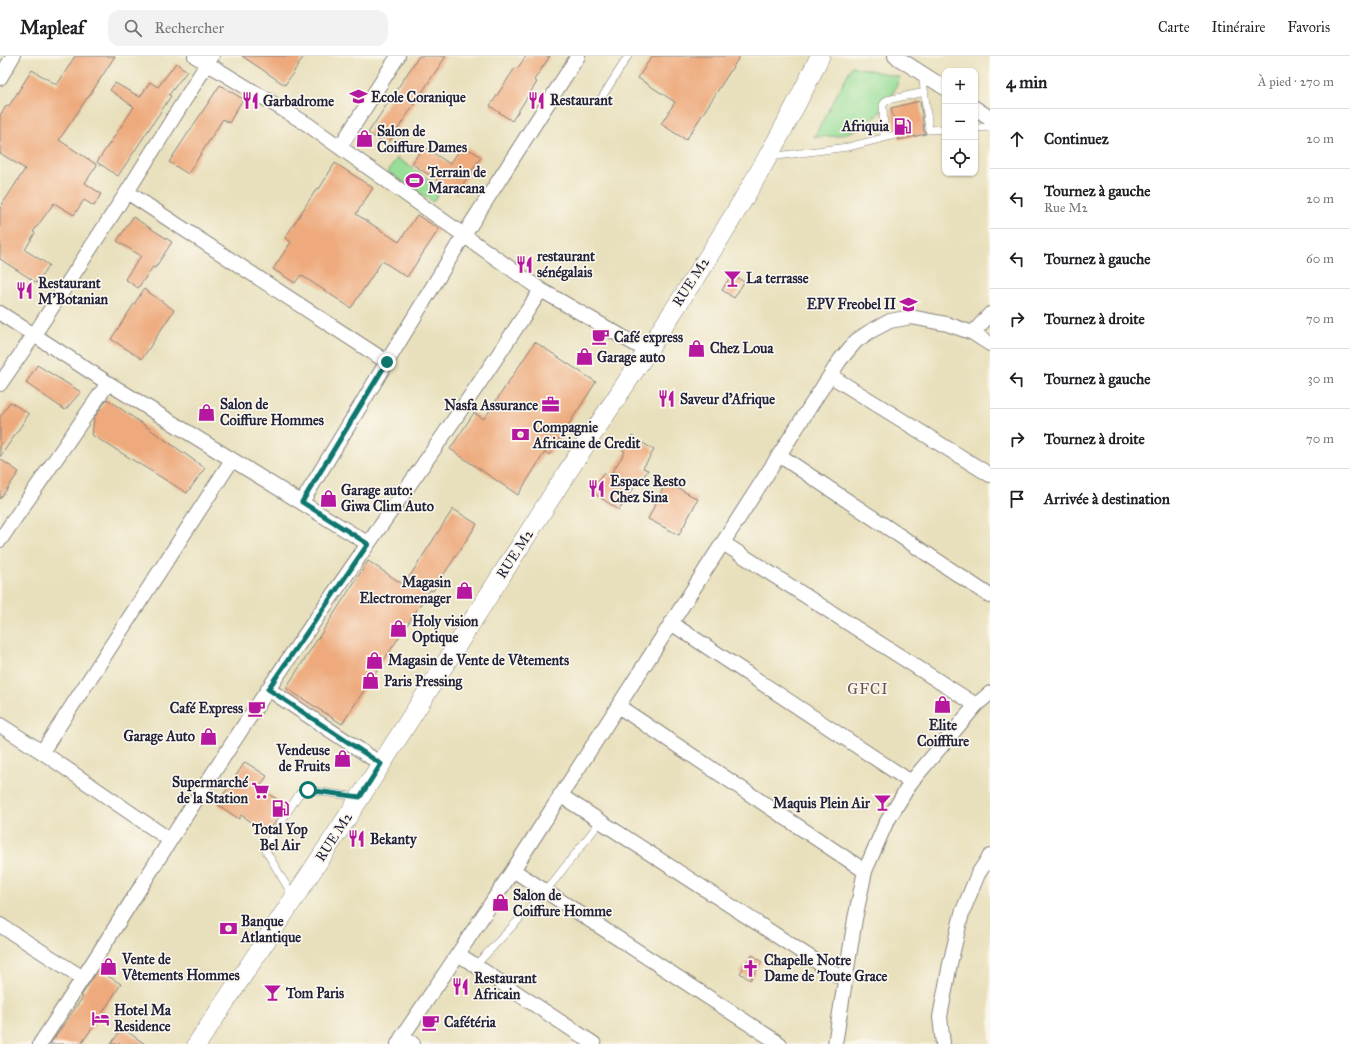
<!DOCTYPE html>
<html lang="fr">
<meta charset="utf-8">
<style>
:root{--surface:#fff;--page:#f2f2f2;--text:#202124;--muted:#757577;--line:#e0e0e0}
body{margin:0;font-family:"IM FELL Great Primer",serif;background:var(--page);color:var(--text)}
.controls{position:absolute;right:12px;top:12px;display:grid;overflow:hidden;border-radius:8px;box-shadow:0 1px 3px #0004}
.controls button{width:36px;height:36px;display:grid;place-items:center;padding:0;border:0;border-bottom:1px solid var(--line);background:var(--surface);color:var(--text);font:20px sans-serif}
.stop{position:absolute;width:12px;height:12px;margin:-9px;border:3px solid #0f766e;border-radius:50%;background:#fff}
.stop.end{background:#0f766e;border-color:#fff;box-shadow:0 1px 4px #0008}
.list{margin:0;padding:0;list-style:none}
h2{display:flex;justify-content:space-between;align-items:center;height:52px;margin:0;padding:0 16px;font-size:17px}
h2 small{font-size:13px;font-weight:400;color:var(--muted)}
.list li{display:grid;grid-template-columns:26px 1fr auto;gap:12px;align-items:center;box-sizing:border-box;height:60px;padding:0 16px;border-top:1px solid var(--line)}
.list b{display:block;font-size:15px;white-space:nowrap}
.list p{margin:0;font-size:13px;white-space:nowrap;color:var(--muted)}
.list em{font-size:13px;font-style:normal;color:var(--muted)}
.icon{flex:none;width:22px;height:22px;fill:none;stroke:currentColor;stroke-width:2;stroke-linecap:round;stroke-linejoin:round}
.map{position:relative;flex:none;width:990px;height:988px;overflow:hidden}
header{display:flex;align-items:center;gap:24px;box-sizing:border-box;height:56px;padding:0 20px;background:var(--surface);border-bottom:1px solid var(--line)}
header strong{font-size:19px}
nav{display:flex;gap:22px;margin-inline-start:auto;font-size:14px}
.search{width:280px;height:36px;background:var(--page);display:flex;align-items:center;gap:10px;box-sizing:border-box;padding:0 14px;border-radius:12px;color:var(--muted);font-size:15px}
main{display:flex}
aside{flex:1;background:var(--surface)}
.map>svg:first-child{display:block}
</style>
<header>
<strong>Mapleaf</strong>
<div class="search"><svg class="icon" aria-label="search" viewBox="0 0 24 24"><circle cx="10" cy="10" r="6"/><path d="M15 15l6 6"/></svg>Rechercher</div>
<nav><a>Carte</a><a>Itinéraire</a><a>Favoris</a></nav>
</header>
<main>
<div class="map">
<svg width="990" height="988" viewBox="0 0 990 988">
<rect width="100%" height="100%" fill="#fbf7ec"/>
<filter id="ink" filterUnits="userSpaceOnUse"><feTurbulence type="fractalNoise" baseFrequency=".025" numOctaves="2"/><feDisplacementMap in="SourceGraphic" scale="8" xChannelSelector="R" yChannelSelector="G"/><feConvolveMatrix kernelMatrix="1 2 1 2 8 2 1 2 1" color-interpolation-filters="sRGB"/></filter>
<filter id="wash" filterUnits="userSpaceOnUse"><feTurbulence type="fractalNoise" baseFrequency=".012" numOctaves="4" result="noise"/><feDisplacementMap in="SourceGraphic" scale="16" xChannelSelector="R" yChannelSelector="G"/><feGaussianBlur stdDeviation="0.9" result="paint"/><feColorMatrix in="noise" values="0 0 0 0 0 0 0 0 0 0 0 0 0 0 0 0 0 1.4 0 .05"/><feComposite in="paint" operator="in"/></filter>
<g filter="url(#wash)">
<rect width="100%" height="100%" fill="#e8e0bc"/>
<path fill="#98de98" stroke="#5d806a" d="M852,10L900,21L891,42L877,60L858,73L837,80L814,81Z
M397,102L442,132L433,146L388,116Z"/>
<g id="blocks">
<path fill="#eeaa7d" d="M75,0H115L88,42H87L59,84L97,109L85,127L101,138L94,150L84,144L74,159L54,147L33,176L35,177L25,194L49,209L37,227L0,203V152L25,113L0,97V59L7,49L9,50L32,14L57,29Z
M242,0H304L285,29Z
M419,0H446L387,89L368,77Z
M526,0H550L534,24L537,26L512,65L490,50L515,12L517,13Z
M652,0H740L686,84L661,68L675,46L638,22Z
M176,7L187,15L169,39L171,40L118,120L97,106L134,51L110,34L115,27L140,41L150,26L158,31Z
M220,29L243,43L229,67L223,63L188,118L169,106Z
M920,45L924,75L926,78L898,84L900,78L896,74L891,52Z
M463,89L481,101L457,137L412,108L423,90L450,108Z
M335,107L373,132L356,158L399,186L417,159L439,173L407,221L382,205L351,252L301,219L295,227L273,213L291,186L285,182L317,132L319,133Z
M133,161L172,186L155,212L153,211L138,232L125,223L141,200L117,185Z
M732,218L744,226L734,242L722,234Z
M144,233L174,254L142,303L111,283Z
M535,286L596,326L549,399L545,396L518,439L450,393L474,357L484,363Z
M37,309L81,336L65,354L26,327Z
M107,343L205,412L187,437L92,379L94,362Z
M10,346L29,358L0,401V361Z
M632,380L654,394L643,412L648,414L639,427L638,426L619,454L592,436L604,417L609,421L625,396L623,394Z
M0,403L19,416L0,443Z
M666,426L698,443L679,479L648,463Z
M453,453L477,468L433,535L430,534L342,668L286,632L368,505L404,529Z
M245,706L267,720L259,732L286,749L268,777L241,759L239,763L217,748Z
M752,899L762,906L750,924L740,917Z
M98,914L121,928L97,965L81,988H50L83,941L81,940Z
M122,972L145,988H111Z"/>
</g>
</g>
<g filter="url(#ink)">
<use href="#blocks" fill-opacity="0" stroke="#85817c" stroke-width="1"/>
<g fill="none" stroke-linecap="round" stroke-linejoin="round">
<defs>
<path id="service" d="M922,17L929,74L945,73
M599,46L628,0
M975,72L990,71
M884,82L883,49L887,44L925,36
M769,101L848,91L895,79
M294,842L266,795V790L299,738L308,734L358,741
M475,910L546,835L601,765"/>
<path id="minor" d="M195,0L307,68L541,234L647,295
M895,0L945,32
M0,22L13,0
M975,52L990,62
M340,91L398,0
M127,136L387,306
M0,257L108,327L367,487
M973,277L990,258
M831,320L990,419
M0,328L34,279L127,136L212,0
M779,399L990,540
M302,446L464,179L578,0
M0,484L108,327
M723,487L976,649
M671,567L911,726
M268,633L381,708
M618,650L865,815
M0,669L42,696L170,784
M42,696L232,404
M560,739L845,924
M513,814L780,988
M0,869L83,922
M458,898L594,988
M402,981L413,988
M40,988C118,870 190,749 269,632C331,539 397,448 460,355C488,315 514,275 541,234
M398,988L402,981L458,898L513,814L840,304L856,285L869,276L890,265L911,261L947,268L973,277L990,288
M835,988L855,863L865,815L885,769L911,726L976,649L990,637
M943,988L940,961L950,908L962,857L978,818L990,800"/>
<path id="secondary" d="M197,988C251,907 306,825 359,743C428,636 495,528 564,421C653,285 751,147 820,0"/>
</defs>
<use href="#service" stroke="#85817c" stroke-width="8"/>
<use href="#minor" stroke="#85817c" stroke-width="16"/>
<use href="#secondary" stroke="#85817c" stroke-width="20"/>
<use href="#service" stroke="#fff" stroke-width="7"/>
<use href="#minor" stroke="#fff" stroke-width="14"/>
<use href="#secondary" stroke="#fff" stroke-width="19"/>
</g>
</g>
<g fill="none" stroke-linecap="round" stroke-linejoin="round" filter="url(#ink)">
<path stroke="#0f766e" stroke-width="5" d="M308,734L360,741L381,708L268,633L368,488L302,446L387,306"/>
</g>
<defs>
<symbol id="school-bare" viewBox="-9 -9 18 18"><path d="M0-5L7-2L0 1L-7-2ZM-4 1L0 2.5L4 1V4Q0 6-4 4Z" fill="#b5179e" stroke="#fbf7ec" stroke-width="2.5" paint-order="stroke"/></symbol>
<symbol id="restaurant-bare" viewBox="-9 -9 18 18"><path d="M-5-6h1v4h1v-4h1v4h1v-4h1v5L-1.5 .5V6h-2V.5L-5-1ZM5-6V6H3V1.5H1.5Q1.5-4 5-6Z" fill="#b5179e" stroke="#fbf7ec" stroke-width="2.5" paint-order="stroke"/></symbol>
<symbol id="fuel-bare" viewBox="-9 -9 18 18"><path d="M-5.5-6h7V0h2V4h1.3V-2.5L3-4.5l.8-.8L6-3V5H2.5V1h-1V6h-7ZM-4.2-4.7v3.2H.2V-4.7Z" fill="#b5179e" stroke="#fbf7ec" stroke-width="2.5" paint-order="stroke"/></symbol>
<symbol id="shop-bare" viewBox="-9 -9 18 18"><path d="M-5-2.5h2.3a2.7 3.5 0 0 1 5.4 0H5L5.5 6h-11ZM-1.5-2.5h3a1.5 2.3 0 0 0-3 0Z" fill="#b5179e" stroke="#fbf7ec" stroke-width="2.5" paint-order="stroke"/></symbol>
<symbol id="stadium-bare" viewBox="-9 -9 18 18"><path d="M0-5a6.5 5 0 1 0 0 10a6.5 5 0 1 0 0-10ZM-3.5-1.8h7v3.6h-7Z" fill="#b5179e" stroke="#fbf7ec" stroke-width="2.5" paint-order="stroke"/></symbol>
<symbol id="bar-bare" viewBox="-9 -9 18 18"><path d="M-6-5H6L.8 .8V4.5H3.5V6h-7V4.5H-.8V.8Z" fill="#b5179e" stroke="#fbf7ec" stroke-width="2.5" paint-order="stroke"/></symbol>
<symbol id="cafe-bare" viewBox="-9 -9 18 18"><path d="M-5.5-4.5H6V0H3Q3 3.5 0 3.5H-2.5Q-5.5 3.5-5.5 0ZM3-3.2v2h1.7v-2ZM-6 4.5H4V6H-6Z" fill="#b5179e" stroke="#fbf7ec" stroke-width="2.5" paint-order="stroke"/></symbol>
<symbol id="office-bare" viewBox="-9 -9 18 18"><path d="M-6-3h4V-5.5h4V-3h4V5H-6ZM-1-4.5V-3h2v-1.5ZM-6 0V1H6V0Z" fill="#b5179e" stroke="#fbf7ec" stroke-width="2.5" paint-order="stroke"/></symbol>
<symbol id="bank-bare" viewBox="-9 -9 18 18"><path d="M-6-4H6V4H-6ZM0-2.3a2.3 2.3 0 1 0 0 4.6a2.3 2.3 0 1 0 0-4.6Z" fill="#b5179e" stroke="#fbf7ec" stroke-width="2.5" paint-order="stroke"/></symbol>
<symbol id="supermarket-bare" viewBox="-9 -9 18 18"><path d="M-6-5.5h2.5l.6 2H6L4.5 2H-2.5L-4.4-4H-6ZM-1.5 3.2a1.3 1.3 0 1 0 .1 0ZM3 3.2a1.3 1.3 0 1 0 .1 0Z" fill="#b5179e" stroke="#fbf7ec" stroke-width="2.5" paint-order="stroke"/></symbol>
<symbol id="church-bare" viewBox="-9 -9 18 18"><path d="M-1.2-6h2.4v3.5h3.3v2.4h-3.3V6h-2.4V-.1h-3.3v-2.4h3.3Z" fill="#b5179e" stroke="#fbf7ec" stroke-width="2.5" paint-order="stroke"/></symbol>
<symbol id="hotel-bare" viewBox="-9 -9 18 18"><path d="M-6-4.5h1.5V1H6V5H4.5V3h-9V5H-6ZM-4 0a1.8 1.8 0 1 1 3.6 0ZM.5 0V-2.5h3Q6-2.5 6 0Z" fill="#b5179e" stroke="#fbf7ec" stroke-width="2.5" paint-order="stroke"/></symbol>
</defs>
<g fill-rule="evenodd">
<use href="#school-bare" x="346" y="28" width="25" height="25"/>
<use href="#restaurant-bare" x="524" y="32" width="25" height="25"/>
<use href="#restaurant-bare" x="238" y="32" width="25" height="25"/>
<use href="#fuel-bare" x="890" y="58" width="25" height="25"/>
<use href="#shop-bare" x="352" y="70" width="25" height="25"/>
<use href="#stadium-bare" x="402" y="112" width="25" height="25"/>
<use href="#restaurant-bare" x="512" y="196" width="25" height="25"/>
<use href="#bar-bare" x="720" y="210" width="25" height="25"/>
<use href="#restaurant-bare" x="12" y="222" width="25" height="25"/>
<use href="#school-bare" x="896" y="236" width="25" height="25"/>
<use href="#cafe-bare" x="588" y="268" width="25" height="25"/>
<use href="#shop-bare" x="684" y="280" width="25" height="25"/>
<use href="#shop-bare" x="572" y="288" width="25" height="25"/>
<use href="#restaurant-bare" x="654" y="330" width="25" height="25"/>
<use href="#office-bare" x="538" y="336" width="25" height="25"/>
<use href="#shop-bare" x="194" y="344" width="25" height="25"/>
<use href="#bank-bare" x="508" y="366" width="25" height="25"/>
<use href="#restaurant-bare" x="584" y="420" width="25" height="25"/>
<use href="#shop-bare" x="316" y="430" width="25" height="25"/>
<use href="#shop-bare" x="452" y="522" width="25" height="25"/>
<use href="#shop-bare" x="386" y="560" width="25" height="25"/>
<use href="#shop-bare" x="362" y="592" width="25" height="25"/>
<use href="#shop-bare" x="358" y="612" width="25" height="25"/>
<use href="#shop-bare" x="930" y="636" width="25" height="25"/>
<use href="#cafe-bare" x="244" y="640" width="25" height="25"/>
<use href="#shop-bare" x="196" y="668" width="25" height="25"/>
<use href="#shop-bare" x="330" y="690" width="25" height="25"/>
<use href="#supermarket-bare" x="248" y="722" width="25" height="25"/>
<use href="#bar-bare" x="870" y="734" width="25" height="25"/>
<use href="#fuel-bare" x="268" y="740" width="25" height="25"/>
<use href="#restaurant-bare" x="344" y="770" width="25" height="25"/>
<use href="#shop-bare" x="488" y="834" width="25" height="25"/>
<use href="#bank-bare" x="216" y="860" width="25" height="25"/>
<use href="#shop-bare" x="96" y="898" width="25" height="25"/>
<use href="#church-bare" x="738" y="900" width="25" height="25"/>
<use href="#restaurant-bare" x="448" y="918" width="25" height="25"/>
<use href="#bar-bare" x="260" y="924" width="25" height="25"/>
<use href="#hotel-bare" x="88" y="950" width="25" height="25"/>
<use href="#cafe-bare" x="418" y="954" width="25" height="25"/>
</g>
<g text-anchor="middle" dominant-baseline="central" stroke-width="3.5" stroke-linejoin="round" paint-order="stroke">
<g font-size="14" font-weight="bold" fill="#22223b" stroke="#fbf7ec" text-anchor="start">
<text x="371" y="41">Ecole Coranique</text>
<text x="550" y="44">Restaurant</text>
<text x="263" y="45">Garbadrome</text>
<text x="889" y="70" text-anchor="end">Afriquia</text>
<text x="377" y="75">Salon de<tspan x="377" dy="16">Coiffure Dames</tspan></text>
<text x="428" y="116">Terrain de<tspan x="428" dy="16">Maracana</tspan></text>
<text x="537" y="200">restaurant<tspan x="537" dy="16">sénégalais</tspan></text>
<text x="746" y="222">La terrasse</text>
<text x="38" y="227">Restaurant<tspan x="38" dy="16">M'Botanian</tspan></text>
<text x="896" y="248" text-anchor="end">EPV Freobel II</text>
<text x="614" y="281">Café express</text>
<text x="710" y="292">Chez Loua</text>
<text x="597" y="301">Garage auto</text>
<text x="680" y="343">Saveur d'Afrique</text>
<text x="220" y="348">Salon de<tspan x="220" dy="16">Coiffure Hommes</tspan></text>
<text x="538" y="349" text-anchor="end">Nasfa Assurance</text>
<text x="533" y="371">Compagnie<tspan x="533" dy="16">Africaine de Credit</tspan></text>
<text x="610" y="425">Espace Resto<tspan x="610" dy="16">Chez Sina</tspan></text>
<text x="341" y="434">Garage auto:<tspan x="341" dy="16">Giwa Clim Auto</tspan></text>
<text x="451" y="526" text-anchor="end">Magasin<tspan x="451" dy="16">Electromenager</tspan></text>
<text x="412" y="565">Holy vision<tspan x="412" dy="16">Optique</tspan></text>
<text x="388" y="604">Magasin de Vente de Vêtements</text>
<text x="384" y="625">Paris Pressing</text>
<text x="243" y="652" text-anchor="end">Café Express</text>
<text x="943" y="669" text-anchor="middle">Elite<tspan x="943" dy="16">Coifffure</tspan></text>
<text x="195" y="680" text-anchor="end">Garage Auto</text>
<text x="330" y="694" text-anchor="end">Vendeuse<tspan x="330" dy="16">de Fruits</tspan></text>
<text x="248" y="726" text-anchor="end">Supermarché<tspan x="248" dy="16">de la Station</tspan></text>
<text x="870" y="747" text-anchor="end">Maquis Plein Air</text>
<text x="280" y="773" text-anchor="middle">Total Yop<tspan x="280" dy="16">Bel Air</tspan></text>
<text x="370" y="783">Bekanty</text>
<text x="513" y="839">Salon de<tspan x="513" dy="16">Coiffure Homme</tspan></text>
<text x="241" y="865">Banque<tspan x="241" dy="16">Atlantique</tspan></text>
<text x="122" y="903">Vente de<tspan x="122" dy="16">Vêtements Hommes</tspan></text>
<text x="764" y="904">Chapelle Notre<tspan x="764" dy="16">Dame de Toute Grace</tspan></text>
<text x="474" y="922">Restaurant<tspan x="474" dy="16">Africain</tspan></text>
<text x="286" y="937">Tom Paris</text>
<text x="114" y="954">Hotel Ma<tspan x="114" dy="16">Residence</tspan></text>
<text x="444" y="966">Cafétéria</text>
</g>
<g font-size="14" fill="#22223b" stroke="#fbf7ec">
<text transform="translate(691 226) rotate(-57)">RUE M2</text>
<text transform="translate(515 498) rotate(-57)">RUE M2</text>
<text transform="translate(334 781) rotate(-57)">RUE M2</text>
</g>
<g font-size="15" letter-spacing="1" fill="#695252" stroke="#fbf7ec">
<text x="868" y="633">GFCI</text>
</g>
</g>
</svg>
<div class="controls">
<button>+</button>
<button>−</button>
<button><svg class="icon" aria-label="locate" viewBox="0 0 24 24"><circle cx="12" cy="12" r="6"/><path d="M12 2v4M12 18v4M2 12h4M18 12h4"/></svg></button>
</div>
<div class="stop" style="left:308px;top:734px"></div>
<div class="stop end" style="left:387px;top:306px"></div>
</div>
<aside>
<h2>4 min<small>À pied · 270 m</small></h2>
<ul class="list">
<li><svg class="icon" aria-label="ahead" viewBox="0 0 24 24"><path d="M12 20V5M6 11l6-6 6 6"/></svg><div><b>Continuez</b></div><em>20 m</em></li>
<li><svg class="icon" aria-label="left" viewBox="0 0 24 24"><path d="M17 20v-9H6M10 6l-5 5 5 5"/></svg><div><b>Tournez à gauche</b><p>Rue M2</p></div><em>20 m</em></li>
<li><svg class="icon" aria-label="left" viewBox="0 0 24 24"><path d="M17 20v-9H6M10 6l-5 5 5 5"/></svg><div><b>Tournez à gauche</b></div><em>60 m</em></li>
<li><svg class="icon" aria-label="right" viewBox="0 0 24 24"><path d="M7 20v-9h11M14 6l5 5-5 5"/></svg><div><b>Tournez à droite</b></div><em>70 m</em></li>
<li><svg class="icon" aria-label="left" viewBox="0 0 24 24"><path d="M17 20v-9H6M10 6l-5 5 5 5"/></svg><div><b>Tournez à gauche</b></div><em>30 m</em></li>
<li><svg class="icon" aria-label="right" viewBox="0 0 24 24"><path d="M7 20v-9h11M14 6l5 5-5 5"/></svg><div><b>Tournez à droite</b></div><em>70 m</em></li>
<li><svg class="icon" aria-label="arrive" viewBox="0 0 24 24"><path d="M6 21V4h12l-3 4 3 4H6"/></svg><div><b>Arrivée à destination</b></div></li>
</ul>
</aside>
</main>
